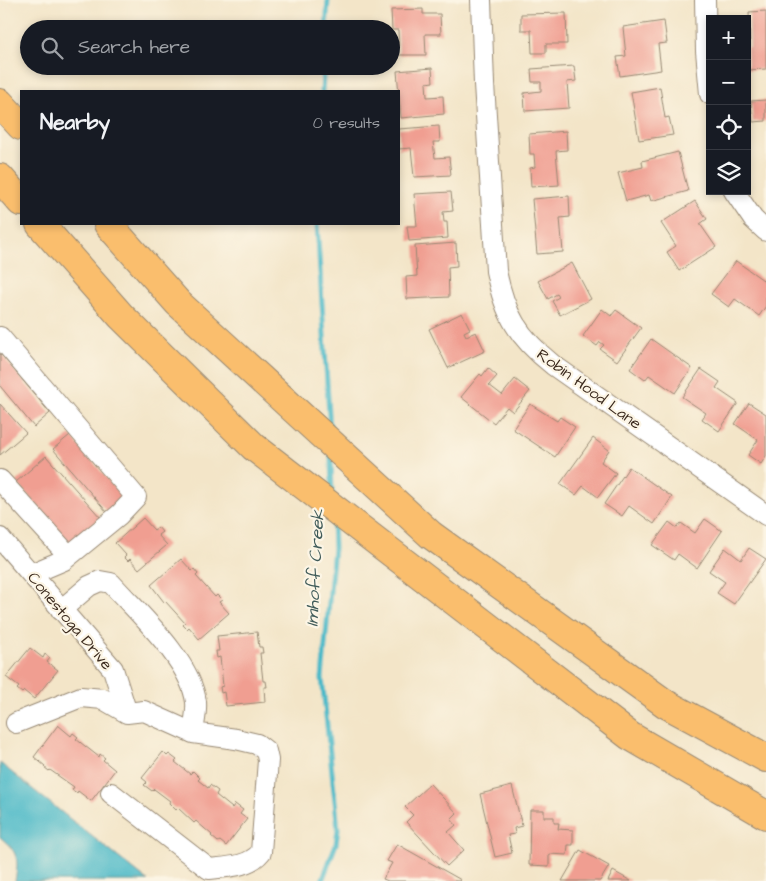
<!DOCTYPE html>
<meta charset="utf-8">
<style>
:root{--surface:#171b24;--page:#20242c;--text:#f1f3f6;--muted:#9ea1a6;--line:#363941}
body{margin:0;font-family:"Architects Daughter",sans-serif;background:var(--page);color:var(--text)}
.controls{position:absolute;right:15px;top:15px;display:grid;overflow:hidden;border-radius:0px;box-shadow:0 2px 8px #0003}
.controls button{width:45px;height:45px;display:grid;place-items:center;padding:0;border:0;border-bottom:1px solid var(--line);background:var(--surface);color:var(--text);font:25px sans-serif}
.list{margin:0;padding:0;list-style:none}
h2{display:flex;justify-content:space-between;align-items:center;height:65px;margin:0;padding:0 20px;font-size:21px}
h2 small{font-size:16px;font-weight:400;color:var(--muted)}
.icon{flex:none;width:28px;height:28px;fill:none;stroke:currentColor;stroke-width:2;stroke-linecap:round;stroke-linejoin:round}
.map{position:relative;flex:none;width:766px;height:881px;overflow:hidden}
.search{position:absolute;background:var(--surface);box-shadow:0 2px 8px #0003;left:20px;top:20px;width:380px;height:55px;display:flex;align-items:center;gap:12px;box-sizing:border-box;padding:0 18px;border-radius:28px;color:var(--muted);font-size:19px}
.panel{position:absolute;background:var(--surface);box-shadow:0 2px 8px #0003;left:20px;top:90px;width:380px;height:135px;border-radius:0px}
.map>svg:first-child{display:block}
</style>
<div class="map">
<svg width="766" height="881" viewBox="0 0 766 881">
<rect width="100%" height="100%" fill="#fcf5e5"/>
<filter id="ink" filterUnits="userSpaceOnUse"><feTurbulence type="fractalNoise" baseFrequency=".02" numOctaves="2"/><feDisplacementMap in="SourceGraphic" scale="10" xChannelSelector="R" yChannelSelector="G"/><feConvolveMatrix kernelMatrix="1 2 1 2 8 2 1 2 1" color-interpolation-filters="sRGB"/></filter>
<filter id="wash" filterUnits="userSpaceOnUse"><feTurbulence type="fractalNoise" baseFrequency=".0096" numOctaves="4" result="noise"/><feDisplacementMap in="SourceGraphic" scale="20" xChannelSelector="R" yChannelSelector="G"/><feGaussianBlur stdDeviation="1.12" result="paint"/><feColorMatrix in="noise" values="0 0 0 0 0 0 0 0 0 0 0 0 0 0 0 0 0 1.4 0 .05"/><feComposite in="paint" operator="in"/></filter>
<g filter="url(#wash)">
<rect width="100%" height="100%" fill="#f3e5c8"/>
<path fill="#4cb9c8" stroke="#447273" d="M0,763L148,881H15C19,859 18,852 0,837Z"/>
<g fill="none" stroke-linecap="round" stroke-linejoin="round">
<path stroke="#4cb9c8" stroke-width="5" d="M326,29L328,0
M322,91L324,66
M317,224L330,430
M331,456L332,495
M322,881L336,844L338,829L322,678L334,548L333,519"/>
</g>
<g id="blocks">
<path fill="#f09e91" d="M423,9V14H440L441,34H425L426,55H399L398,30H392L391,10Z
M766,11V69L748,70L747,47H750L749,12Z
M566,13L567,44H546V53H532L531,30H521V14Z
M664,21L667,43L658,44L661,70L620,76L617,57L626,56L623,27Z
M574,66L576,81L567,82L569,108L525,111L524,93L541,91V82H532L531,69Z
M432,68L433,82L426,83L427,97L443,96L444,114L401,118L397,71Z
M660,87L665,118L669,117L673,135L639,140L631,92Z
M766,100V121L753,122L751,101Z
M439,126L440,142H433L435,158L449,157L451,175L414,177L411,148L399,149V129Z
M566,131L567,150L556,151L559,185L531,187L530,168L535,167L534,154H530L529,134Z
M678,152L688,191L651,201L649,195L626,201L618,173L643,167L642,161Z
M451,192L453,211L443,212L444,222H447L448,238L409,241L407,226H417L414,194Z
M569,196L570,217L560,218L563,252L537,254L532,199Z
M695,201L707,219L700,224L716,247L679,271L667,252L676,246L661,223Z
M456,243L457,266L448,267L449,297L407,299L406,277L417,276L415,246Z
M736,261L766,282V306L759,316L735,299L729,307L711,294Z
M572,263L591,299L560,315L552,301L559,297L557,294L548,299L538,281Z
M602,309L611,316L616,310L641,328L617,361L600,349L604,345L600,342L597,346L583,336Z
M462,313L470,329L464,332L466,336L476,332L485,351L448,368L429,329Z
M651,339L692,368L675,393L649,375L645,380L630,369Z
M0,353L50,413L34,427L0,386Z
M488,368L497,376L489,385L502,395L515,379L530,391L513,412L507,407L494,423L461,397L480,374L482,376Z
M701,369L720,382L716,388L738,403L719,431L702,419L706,413L682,397Z
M749,403L766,414V456L761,464L748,455L758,440L735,424Z
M0,404L26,433L0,455Z
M530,404L557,421L560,417L575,427L555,457L513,429Z
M70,435L124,498L107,512L53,449Z
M593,438L609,450L601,462L616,473L598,497L583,486L576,495L560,484Z
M46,456L101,518L71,545L16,482Z
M629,467L672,497L654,524L629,506L622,516L604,504Z
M143,518L154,530L158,527L162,532L158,535L167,545L139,569L130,559L128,561L124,557L126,555L115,543Z
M705,519L722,531L697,568L678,554L674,560L652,545L669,522L677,528L681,523L695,533Z
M725,548L741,560L749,548L766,559L734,604L717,593L725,582L709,571Z
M181,559L192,571L194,569L198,574L196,576L215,597L217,595L222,600L219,602L229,613L199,639L189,627L187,629L183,625L185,623L165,601L164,602L151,585Z
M257,632L259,647H262L263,653H260L263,681H266L267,687H264L265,702L226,706L224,692L221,693L220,687L223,686L220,657L217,658L216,651H219L217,636Z
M30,648L43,658L45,654L50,658L47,662L58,670L34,699L24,691L22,693L17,689L19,687L6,677Z
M58,725L71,736L73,733L78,737L76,739L99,757L100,754L105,758L103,760L115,770L91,801L78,791L77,793L72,790L74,787L50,770L49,771L44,767L45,766L34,757Z
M163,752L167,756L169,754L177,760L175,762L190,774L193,771L200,778L198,780L208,788L210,785L218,791L216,795L232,808L235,804L243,810L240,814L247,819L226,846L220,841L218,842L211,836L212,835L196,821L194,823L178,808L176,810L169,803L170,801L154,789L152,791L144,785L147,782L142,778Z
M430,784L457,813L451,819L456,825L448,832L464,850L447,866L406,822L413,815L405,807Z
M512,786L522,826L514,828L515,834L508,835L512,853L495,857L480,794Z
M530,810H544V817H554V823H559L558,829L573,830V845H568L567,855L549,854V866L529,865Z
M397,844L461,880L460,881H388L383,879L392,863L387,861Z
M580,850L609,866L600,881H562Z
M613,871L631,881H608Z"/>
</g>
</g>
<g filter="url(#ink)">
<use href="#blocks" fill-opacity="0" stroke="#978873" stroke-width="1"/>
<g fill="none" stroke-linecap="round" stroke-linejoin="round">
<defs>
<path id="minor" d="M481,0L484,84L496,271C505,315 518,337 553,365L766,515
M705,0L706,51L710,94
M734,191L753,219L766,231
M0,337L136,497L119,515L64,560L31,574
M0,480L69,556
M0,538L113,669L127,713
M61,610L89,586L100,581L111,583C138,613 191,661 196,702C197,712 194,723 193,733
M16,723L81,697L103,699L127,713L144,711L193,733L236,739L257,744L266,751L268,760L261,852C249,867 227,867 209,869L111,793"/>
<path id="highway" d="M0,103L21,126
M0,178L21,202
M40,224L121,316L254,447L630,736L766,815
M108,224L178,303L431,535L666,704L766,758"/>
</defs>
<use href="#minor" stroke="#978873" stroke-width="22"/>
<use href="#highway" stroke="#978873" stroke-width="30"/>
<use href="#minor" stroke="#fff" stroke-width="20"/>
<use href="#highway" stroke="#fabe6d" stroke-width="28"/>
</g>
</g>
<g text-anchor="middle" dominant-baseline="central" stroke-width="4.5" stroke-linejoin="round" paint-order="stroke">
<g font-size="16" fill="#3b2a1e" stroke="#fcf5e5">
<text transform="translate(589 389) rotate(36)">Robin Hood Lane</text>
<text transform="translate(70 621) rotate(50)">Conestoga Drive</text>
</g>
<g font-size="18" font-style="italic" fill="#415c5a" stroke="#fcf5e5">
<text transform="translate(315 568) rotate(-87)">Imhoff Creek</text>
</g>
</g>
</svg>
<div class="controls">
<button>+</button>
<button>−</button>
<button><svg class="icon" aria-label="locate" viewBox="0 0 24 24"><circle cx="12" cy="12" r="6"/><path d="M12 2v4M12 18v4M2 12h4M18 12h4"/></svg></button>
<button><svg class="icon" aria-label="layers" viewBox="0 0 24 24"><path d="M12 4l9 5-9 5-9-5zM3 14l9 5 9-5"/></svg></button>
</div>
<div class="search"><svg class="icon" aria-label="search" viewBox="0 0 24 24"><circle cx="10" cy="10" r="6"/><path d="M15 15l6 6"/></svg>Search here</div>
<section class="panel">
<h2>Nearby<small>0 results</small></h2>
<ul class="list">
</ul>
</section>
</div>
